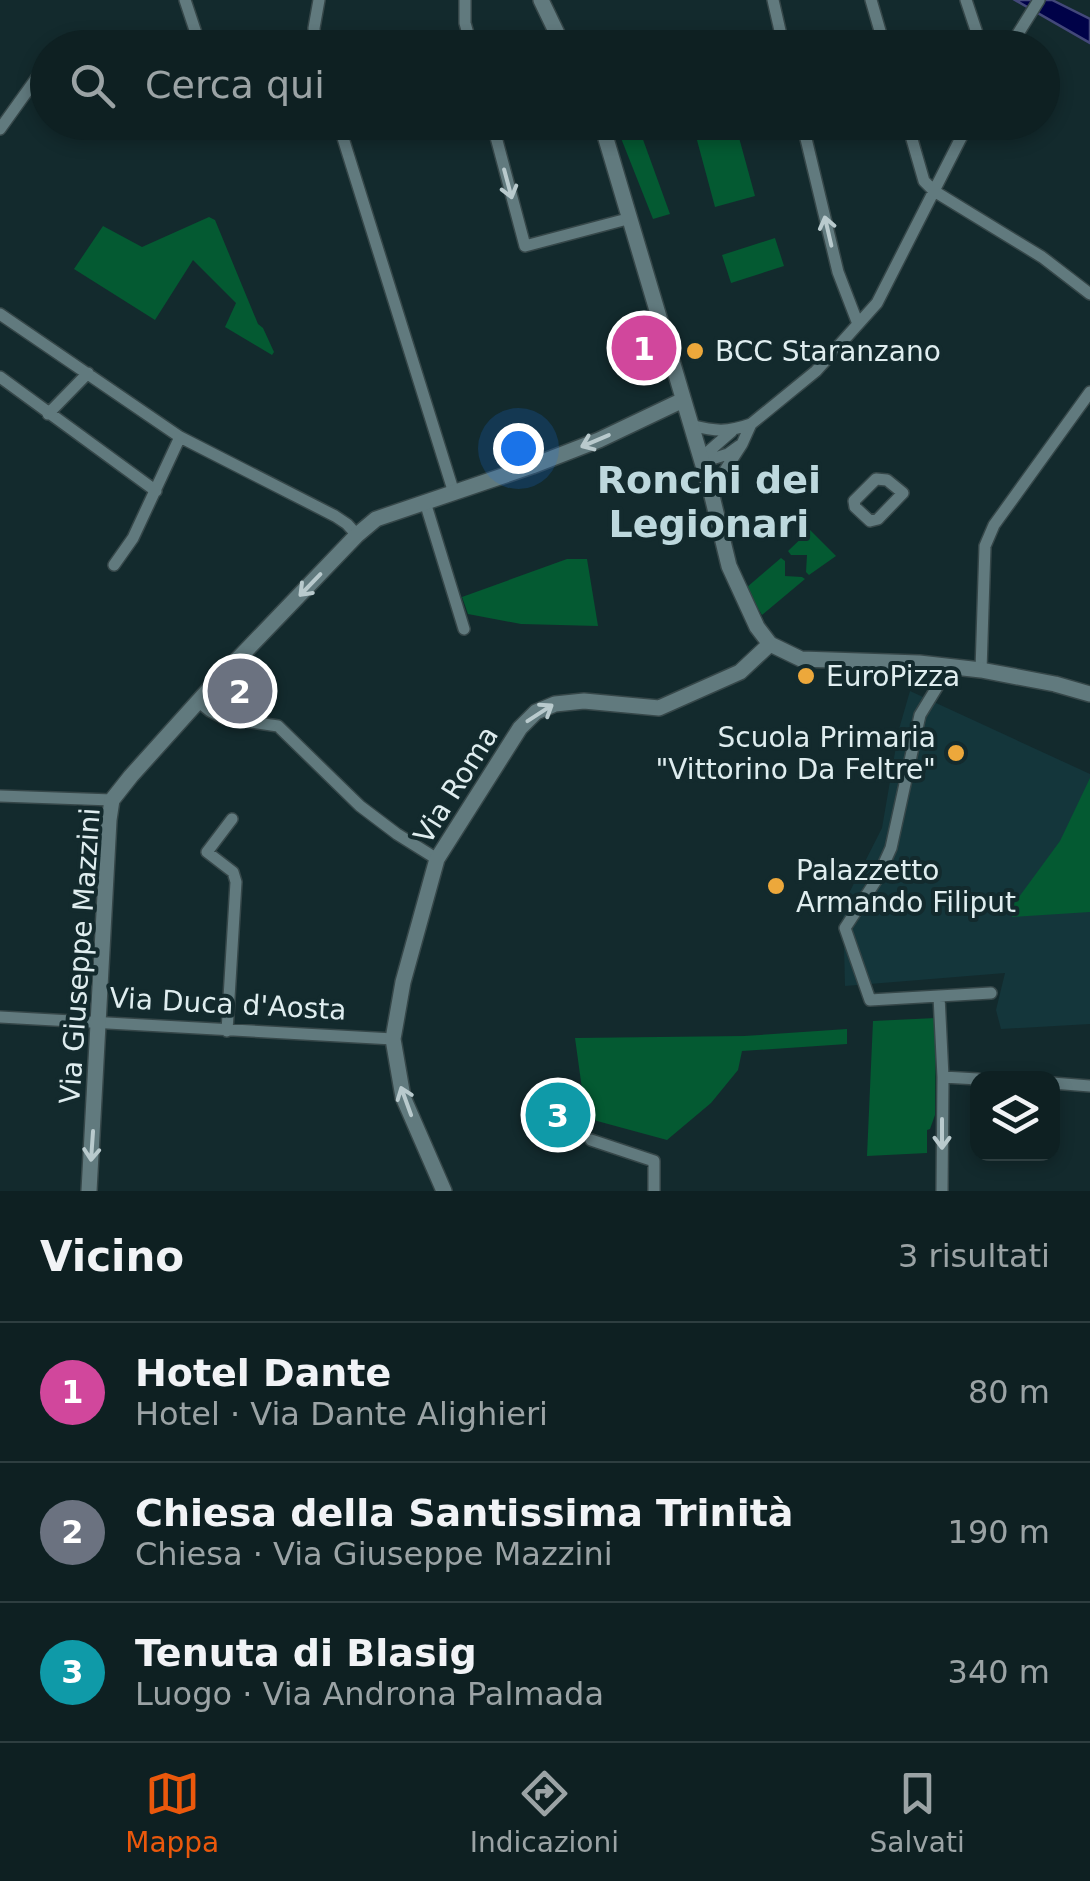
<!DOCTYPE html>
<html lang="it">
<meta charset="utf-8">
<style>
:root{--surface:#0e2022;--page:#17282a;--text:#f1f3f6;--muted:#9ba3a5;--line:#2e3e40;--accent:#ea580c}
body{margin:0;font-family:"DejaVu Sans",sans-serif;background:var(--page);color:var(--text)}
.controls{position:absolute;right:30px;bottom:30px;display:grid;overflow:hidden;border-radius:20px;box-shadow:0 5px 15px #0003}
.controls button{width:90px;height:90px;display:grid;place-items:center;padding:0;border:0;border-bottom:2px solid var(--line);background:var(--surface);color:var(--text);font:50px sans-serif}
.you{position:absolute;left:518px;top:448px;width:35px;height:35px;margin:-25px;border:8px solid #fff;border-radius:50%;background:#1a73e8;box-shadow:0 0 0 15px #1a73e833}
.badge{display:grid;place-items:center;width:65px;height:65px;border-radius:50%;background:var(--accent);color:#fff;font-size:32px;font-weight:700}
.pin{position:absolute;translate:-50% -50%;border:5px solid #fff;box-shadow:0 2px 10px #0006}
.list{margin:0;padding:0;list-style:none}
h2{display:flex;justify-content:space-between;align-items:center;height:130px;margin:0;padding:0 40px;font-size:42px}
h2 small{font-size:32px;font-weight:400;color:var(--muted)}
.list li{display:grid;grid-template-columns:65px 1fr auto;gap:30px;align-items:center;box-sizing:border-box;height:140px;padding:0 40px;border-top:2px solid var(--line)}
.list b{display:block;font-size:38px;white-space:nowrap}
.list p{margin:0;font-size:32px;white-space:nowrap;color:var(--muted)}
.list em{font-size:32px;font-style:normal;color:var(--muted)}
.icon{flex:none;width:55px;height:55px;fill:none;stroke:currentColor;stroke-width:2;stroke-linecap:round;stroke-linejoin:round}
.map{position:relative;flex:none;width:1090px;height:1191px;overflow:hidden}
.search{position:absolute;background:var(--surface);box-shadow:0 5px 15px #0003;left:30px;right:30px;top:30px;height:110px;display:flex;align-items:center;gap:25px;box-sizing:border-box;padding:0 35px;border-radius:55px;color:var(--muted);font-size:38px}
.sheet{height:550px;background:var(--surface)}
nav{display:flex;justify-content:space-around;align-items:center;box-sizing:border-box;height:140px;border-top:2px solid var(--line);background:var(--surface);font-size:28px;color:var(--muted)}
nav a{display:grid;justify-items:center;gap:5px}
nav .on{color:var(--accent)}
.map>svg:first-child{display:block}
</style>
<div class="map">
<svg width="1090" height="1191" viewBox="0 0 1090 1191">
<rect width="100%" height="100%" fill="#132a2d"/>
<path fill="#14363b" d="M910,691L1090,774V1024L1001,1029L996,1010L1005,973L845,986L843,905L882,828L899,729Z"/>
<path fill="#045a32" d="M615,123H637L670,214L653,219Z
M718,123H735L755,196L715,207L694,129Z
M209,217L215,220L258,324L263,328L274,352L272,355L225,327L236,303L193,260L155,320L74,269L103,226L142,247Z
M775,238L784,266L731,283L722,255Z
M810,530L836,556L809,575L806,572L807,555H791L788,551Z
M781,558L785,561V576L802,577L805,579L762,615L746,588Z
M567,559H587L598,626L521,624L468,614L462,597Z
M1090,778V912L1012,917L1013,905L1060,841Z
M936,1018L935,1115L930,1129L927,1130V1153L867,1156L873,1021Z
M847,1029V1044L742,1051L738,1070L711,1103L667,1140L586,1118L575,1038L744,1036Z"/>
<path fill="#000248" stroke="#43487a" stroke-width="2.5" d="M1015,0H1052L1090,19V43Z"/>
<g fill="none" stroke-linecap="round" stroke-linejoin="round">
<defs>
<path id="street" d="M185,0L201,48
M465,0V23L472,48
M773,0L784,48
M871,0L885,48
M966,0L982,48
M315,48L314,28L319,0
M1009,48L1039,0
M338,122L454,493
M492,122L525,246L631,218
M802,122L838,272L858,324
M907,122L924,181L934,191L1042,257L1090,294
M0,129L48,62
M0,314L180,437L335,516L347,524L357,535
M0,377L156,491
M48,414L88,373
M690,425C715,431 726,433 751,424
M702,462L728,454L739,446
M702,462L708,452L732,431
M876,479L887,480L903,493L878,519L870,521L855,507L854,501Z
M711,492L742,444L751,424L816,371L877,303L969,122
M425,502L464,629
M114,565L133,538L180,437
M981,670L985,546L994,525L1090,392
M942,679L920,715L891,848L877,879L845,928L870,1000L939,996L943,1077L978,1079
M199,702L210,711L224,718L278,726L360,806L397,834L437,859
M0,796L112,800
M939,996L991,993
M0,1017L393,1039
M227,1031L236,882L233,872L207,852L232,819
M1052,1083L1090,1086
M591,1140L654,1161V1191
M942,1191L943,1077"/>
<path id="secondary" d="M541,0L564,48
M601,122L711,492L729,566L757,627L770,644L801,659L919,663L981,670L1055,684L1090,694
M89,1191L109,820L112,800L131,776L212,686L357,535L376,519L532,466L599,440L683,400
M444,1191L403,1097L393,1039L403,982L437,859L520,728L536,712L555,704L584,701L659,708L740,672L770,644"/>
</defs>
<use href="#street" stroke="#364749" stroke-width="14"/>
<use href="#secondary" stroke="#364749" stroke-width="18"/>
<use href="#street" stroke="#617a7e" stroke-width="11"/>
<use href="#secondary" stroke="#617a7e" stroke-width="15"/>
</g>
<defs><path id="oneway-shaft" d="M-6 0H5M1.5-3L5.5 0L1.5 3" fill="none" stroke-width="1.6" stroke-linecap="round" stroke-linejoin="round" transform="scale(2.5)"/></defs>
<g stroke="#b9cacd">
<use href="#oneway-shaft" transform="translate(508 184) rotate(75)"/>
<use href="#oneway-shaft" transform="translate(828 231) rotate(-103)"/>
<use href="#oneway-shaft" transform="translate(595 441) rotate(157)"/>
<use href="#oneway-shaft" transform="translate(310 585) rotate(134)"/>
<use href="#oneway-shaft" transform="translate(540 713) rotate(-33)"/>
<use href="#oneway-shaft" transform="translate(406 1101) rotate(-110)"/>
<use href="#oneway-shaft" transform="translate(942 1134) rotate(90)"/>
<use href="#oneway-shaft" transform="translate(92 1146) rotate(94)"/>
</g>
<g fill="#eda83b" stroke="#132a2d" stroke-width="4">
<circle cx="695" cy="351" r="10"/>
<circle cx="806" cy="676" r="10"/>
<circle cx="956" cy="753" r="10"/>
<circle cx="776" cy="886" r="10"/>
</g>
<g text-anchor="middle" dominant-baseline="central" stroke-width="8" stroke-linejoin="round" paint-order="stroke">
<g font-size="28" fill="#dfedef" stroke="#132a2d" text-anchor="start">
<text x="715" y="351">BCC Staranzano</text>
<text x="826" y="676">EuroPizza</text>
<text x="936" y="737" text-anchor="end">Scuola Primaria<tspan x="936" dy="32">"Vittorino Da Feltre"</tspan></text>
<text x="796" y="870">Palazzetto<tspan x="796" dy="32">Armando Filiput</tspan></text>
</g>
<g font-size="28" fill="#dfedef" stroke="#132a2d">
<text transform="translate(456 785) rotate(-58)">Via Roma</text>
<text transform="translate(80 956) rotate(-86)">Via Giuseppe Mazzini</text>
<text transform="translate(228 1004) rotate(3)">Via Duca d'Aosta</text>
</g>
<g font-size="38" font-weight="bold" fill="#bdd8dd" stroke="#132a2d">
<text x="709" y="480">Ronchi dei<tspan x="709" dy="44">Legionari</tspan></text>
</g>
</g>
</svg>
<div class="controls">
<button><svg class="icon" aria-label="layers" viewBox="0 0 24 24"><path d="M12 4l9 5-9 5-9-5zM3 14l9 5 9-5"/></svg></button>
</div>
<div class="you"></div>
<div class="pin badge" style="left:644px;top:348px;background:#d1479c">1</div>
<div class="pin badge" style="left:240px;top:691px;background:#6b7280">2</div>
<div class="pin badge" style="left:558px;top:1115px;background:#0f9aa8">3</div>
<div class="search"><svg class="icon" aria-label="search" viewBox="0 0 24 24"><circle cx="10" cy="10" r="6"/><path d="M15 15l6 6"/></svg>Cerca qui</div>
</div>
<section class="sheet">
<h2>Vicino<small>3 risultati</small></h2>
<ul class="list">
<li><span class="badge" style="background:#d1479c">1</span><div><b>Hotel Dante</b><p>Hotel · Via Dante Alighieri</p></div><em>80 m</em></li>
<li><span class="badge" style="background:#6b7280">2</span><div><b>Chiesa della Santissima Trinità</b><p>Chiesa · Via Giuseppe Mazzini</p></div><em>190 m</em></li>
<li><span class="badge" style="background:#0f9aa8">3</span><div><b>Tenuta di Blasig</b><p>Luogo · Via Androna Palmada</p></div><em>340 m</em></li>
</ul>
</section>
<nav>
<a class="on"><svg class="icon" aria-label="map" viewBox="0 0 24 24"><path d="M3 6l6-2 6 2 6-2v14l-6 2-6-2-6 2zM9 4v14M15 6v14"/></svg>Mappa</a>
<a><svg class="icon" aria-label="directions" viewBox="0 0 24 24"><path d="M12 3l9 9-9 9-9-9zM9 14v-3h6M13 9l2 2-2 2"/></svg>Indicazioni</a>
<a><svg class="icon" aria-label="saved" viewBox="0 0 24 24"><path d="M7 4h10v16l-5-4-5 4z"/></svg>Salvati</a>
</nav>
